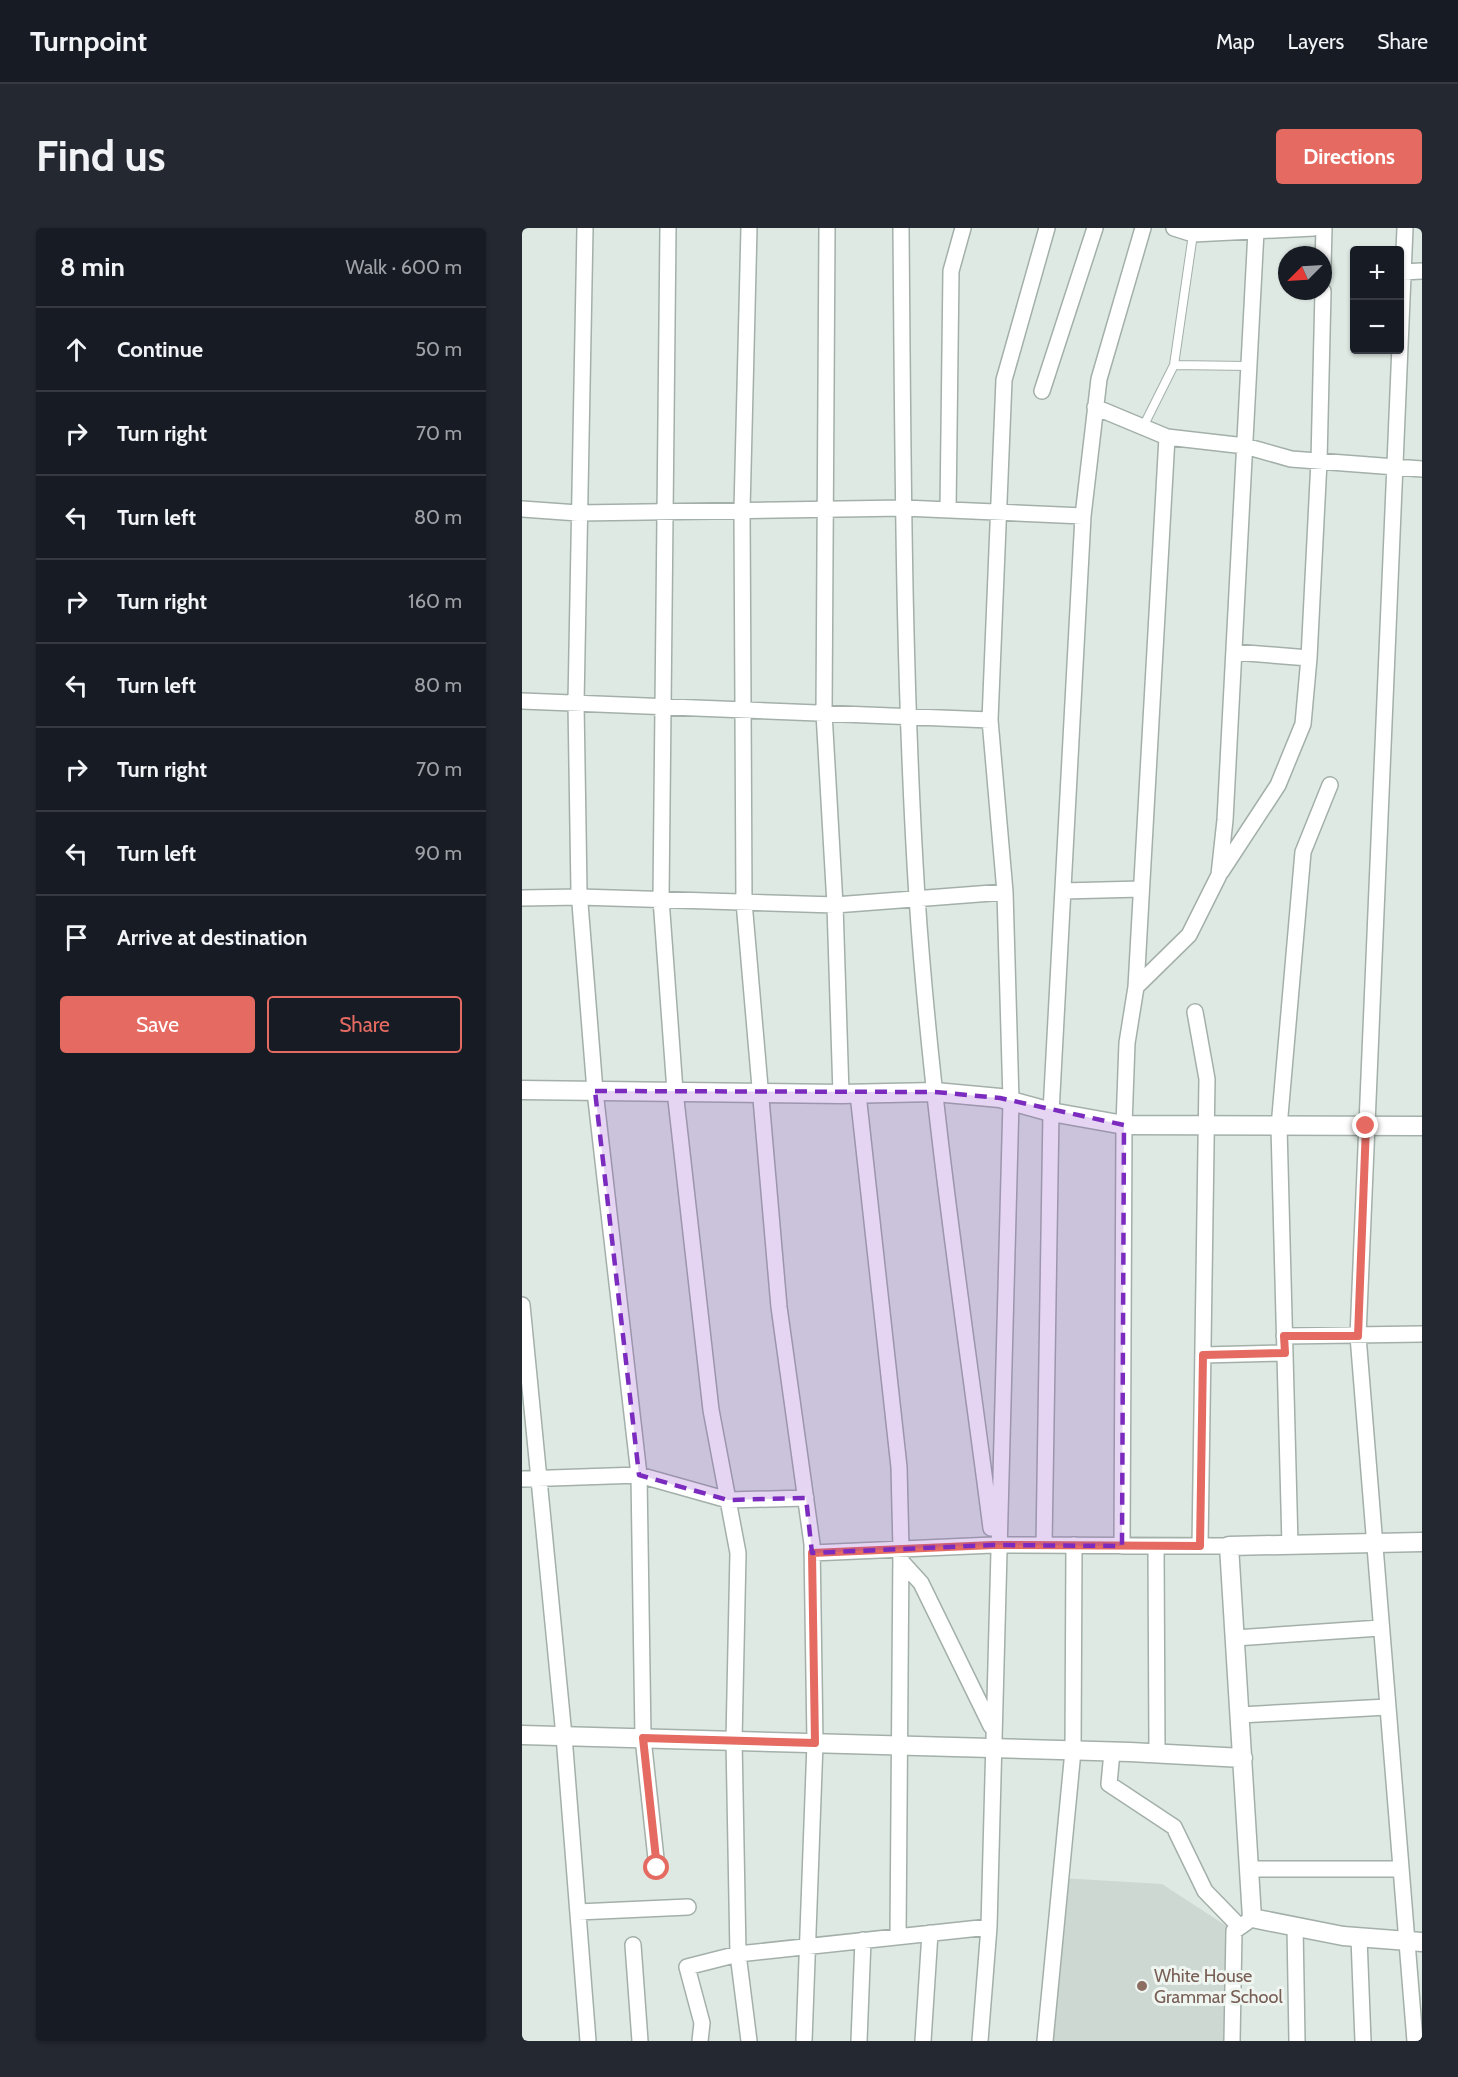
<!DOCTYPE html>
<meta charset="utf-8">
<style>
:root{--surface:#171b24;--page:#242831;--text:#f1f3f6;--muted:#9ea1a6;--line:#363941;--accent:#e56b62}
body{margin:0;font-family:Cabin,sans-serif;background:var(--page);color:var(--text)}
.controls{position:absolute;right:18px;top:18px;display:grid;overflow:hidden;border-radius:6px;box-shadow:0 2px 4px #0004}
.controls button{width:54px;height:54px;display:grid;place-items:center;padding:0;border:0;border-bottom:2px solid var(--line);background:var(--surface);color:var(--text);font:30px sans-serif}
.compass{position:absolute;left:756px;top:18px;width:54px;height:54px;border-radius:50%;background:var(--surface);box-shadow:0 2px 4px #0004;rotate:246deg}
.stop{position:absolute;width:18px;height:18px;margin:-14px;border:4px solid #e56b62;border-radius:50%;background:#fff}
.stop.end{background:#e56b62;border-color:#fff;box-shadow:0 2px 6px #0008}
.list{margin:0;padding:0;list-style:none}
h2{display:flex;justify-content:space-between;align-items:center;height:78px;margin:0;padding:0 24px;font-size:26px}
h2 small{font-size:20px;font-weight:400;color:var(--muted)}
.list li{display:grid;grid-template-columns:39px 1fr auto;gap:18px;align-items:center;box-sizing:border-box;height:84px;padding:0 24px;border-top:2px solid var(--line)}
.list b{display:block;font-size:22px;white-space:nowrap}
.list em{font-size:20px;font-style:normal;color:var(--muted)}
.actions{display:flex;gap:12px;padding:18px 24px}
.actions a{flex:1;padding:14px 0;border:2px solid var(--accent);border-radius:6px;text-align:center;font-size:21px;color:var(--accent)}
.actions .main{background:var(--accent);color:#fff}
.icon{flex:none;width:33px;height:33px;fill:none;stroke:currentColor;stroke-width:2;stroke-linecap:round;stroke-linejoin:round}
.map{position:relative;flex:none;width:900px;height:1813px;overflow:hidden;border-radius:6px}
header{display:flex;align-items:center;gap:36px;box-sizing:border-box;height:84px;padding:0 30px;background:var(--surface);border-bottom:2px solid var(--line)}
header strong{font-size:28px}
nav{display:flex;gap:33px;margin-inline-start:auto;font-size:21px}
.intro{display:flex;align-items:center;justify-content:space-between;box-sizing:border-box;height:144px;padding:0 36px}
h1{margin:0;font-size:42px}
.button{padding:15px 27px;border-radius:6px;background:var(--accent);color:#fff;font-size:21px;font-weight:700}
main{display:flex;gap:36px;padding:0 36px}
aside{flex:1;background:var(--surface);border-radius:6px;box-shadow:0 2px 4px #0004}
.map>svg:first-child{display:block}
</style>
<header>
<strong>Turnpoint</strong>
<nav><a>Map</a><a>Layers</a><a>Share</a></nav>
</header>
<div class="intro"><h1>Find us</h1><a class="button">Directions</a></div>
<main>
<aside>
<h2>8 min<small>Walk · 600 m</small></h2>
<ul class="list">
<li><svg class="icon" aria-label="ahead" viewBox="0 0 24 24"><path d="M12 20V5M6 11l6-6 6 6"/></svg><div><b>Continue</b></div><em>50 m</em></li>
<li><svg class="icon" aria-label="right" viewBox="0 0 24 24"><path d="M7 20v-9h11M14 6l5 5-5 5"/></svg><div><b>Turn right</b></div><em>70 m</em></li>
<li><svg class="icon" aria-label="left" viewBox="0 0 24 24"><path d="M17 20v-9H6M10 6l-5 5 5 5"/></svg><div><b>Turn left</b></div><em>80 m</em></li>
<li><svg class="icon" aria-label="right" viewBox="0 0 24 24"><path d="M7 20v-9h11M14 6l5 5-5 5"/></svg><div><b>Turn right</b></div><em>160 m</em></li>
<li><svg class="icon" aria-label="left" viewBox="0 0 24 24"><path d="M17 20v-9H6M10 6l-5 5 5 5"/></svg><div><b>Turn left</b></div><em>80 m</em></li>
<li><svg class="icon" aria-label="right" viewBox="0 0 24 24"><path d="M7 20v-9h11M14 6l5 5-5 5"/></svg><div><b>Turn right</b></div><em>70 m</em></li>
<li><svg class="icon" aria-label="left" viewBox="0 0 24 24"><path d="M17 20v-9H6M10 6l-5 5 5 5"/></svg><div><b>Turn left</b></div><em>90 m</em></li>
<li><svg class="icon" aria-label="arrive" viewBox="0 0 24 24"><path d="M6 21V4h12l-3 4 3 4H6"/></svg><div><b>Arrive at destination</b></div></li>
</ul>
<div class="actions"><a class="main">Save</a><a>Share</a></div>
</aside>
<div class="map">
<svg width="900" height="1813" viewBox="0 0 900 1813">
<rect width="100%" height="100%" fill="#dfe9e3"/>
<path fill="#ced8d2" d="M539,1650L640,1656L712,1703L710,1813H523Z"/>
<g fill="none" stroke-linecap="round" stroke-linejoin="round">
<defs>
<path id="service" d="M652,137L727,138
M621,199L652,137L671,6"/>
<path id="minor" d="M63,0L54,475L57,663L73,863L117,1247L121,1510L135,1640
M146,0L139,671L153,863L189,1182L216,1325L212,1512L216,1726L227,1813
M227,0L220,282L222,674L257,1079L290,1316L293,1515L282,1813
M305,0L302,485L313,677L319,866
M379,0C381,223 381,446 395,669C409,880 442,1090 469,1300
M652,0L671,6L792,0
M883,0L836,1108L893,1813
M801,38L802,0
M881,44L900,43
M520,163L573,0
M573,179L645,209L723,218L769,231L900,241
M0,281L56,285L382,280L561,288
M426,282L429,43L441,0
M787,430L797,233L801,63
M0,473L468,492
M699,644L756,557L781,496L787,430L712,424
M541,663L619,661
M0,670L58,669L313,677L483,664
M614,759L645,209
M673,784L685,851L678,1318
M336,866L377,1239L379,1321L376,1709
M0,1077L42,1508L66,1813
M762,1108L900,1106
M681,1127L763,1125
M0,1251L117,1247L206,1272L284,1270
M522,1317L529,884L561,288L577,151L621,0
M768,1317L757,899L781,624L808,557
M600,1318L602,897L605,815L614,759L667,707L697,647L703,592L734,3
M634,1318L635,1525
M290,1325L471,1317L707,1318
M379,1333L399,1355L469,1498
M713,1410L858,1400
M718,1487L865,1479
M590,1524L587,1556L652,1599L683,1663L718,1699
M727,1641H879
M56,1684L166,1679
M773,1698L775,1813
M837,1710L841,1813
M111,1717L118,1813
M178,1813L180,1795L165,1739L216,1726L467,1699
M337,1813L341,1712
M401,1813L408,1705
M458,1813L467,1699L489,873L483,664L468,492L482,152L525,0
M523,1813L551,1523L552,1317
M710,1813L712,1703L725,1694"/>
<path id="tertiary" d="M0,862L319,866L413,864L478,870L529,884L602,897L900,898
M900,1314L707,1318L730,1690L821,1708L900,1714
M0,1507L608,1524L721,1530"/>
</defs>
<use href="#service" stroke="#a3b0a9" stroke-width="10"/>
<use href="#minor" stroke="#a3b0a9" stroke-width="18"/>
<use href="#tertiary" stroke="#a3b0a9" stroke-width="21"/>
<use href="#service" stroke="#fff" stroke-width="8"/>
<use href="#minor" stroke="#fff" stroke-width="15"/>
<use href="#tertiary" stroke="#fff" stroke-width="18"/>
</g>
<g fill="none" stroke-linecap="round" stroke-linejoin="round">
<path stroke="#e56b62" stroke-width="8" d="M135,1640L121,1510L293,1515L290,1325L471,1317L678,1318L681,1127L763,1125L762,1108H836L844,898"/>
</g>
<path fill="#7b2cbf" fill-opacity="0.2" stroke="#7b2cbf" stroke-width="4.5" stroke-dasharray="12 8" stroke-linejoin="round" d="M73,863L413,864L478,870L602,897L600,1318L471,1317L290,1325L284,1270L206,1272L117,1247Z"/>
<circle fill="#8d6e63" stroke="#eff6f1" stroke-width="2" cx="620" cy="1758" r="6"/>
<g text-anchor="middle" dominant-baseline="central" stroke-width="6" stroke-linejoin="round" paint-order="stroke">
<g font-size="18" fill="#785e54" stroke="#eff6f1" text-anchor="start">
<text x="632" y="1748">White House<tspan x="632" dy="21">Grammar School</tspan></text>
</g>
</g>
</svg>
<div class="controls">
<button>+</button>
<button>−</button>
</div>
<svg class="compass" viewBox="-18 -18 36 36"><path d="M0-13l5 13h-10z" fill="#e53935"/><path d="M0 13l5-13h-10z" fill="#9ea1a6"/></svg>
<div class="stop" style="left:135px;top:1640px"></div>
<div class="stop end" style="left:844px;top:898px"></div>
</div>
</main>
